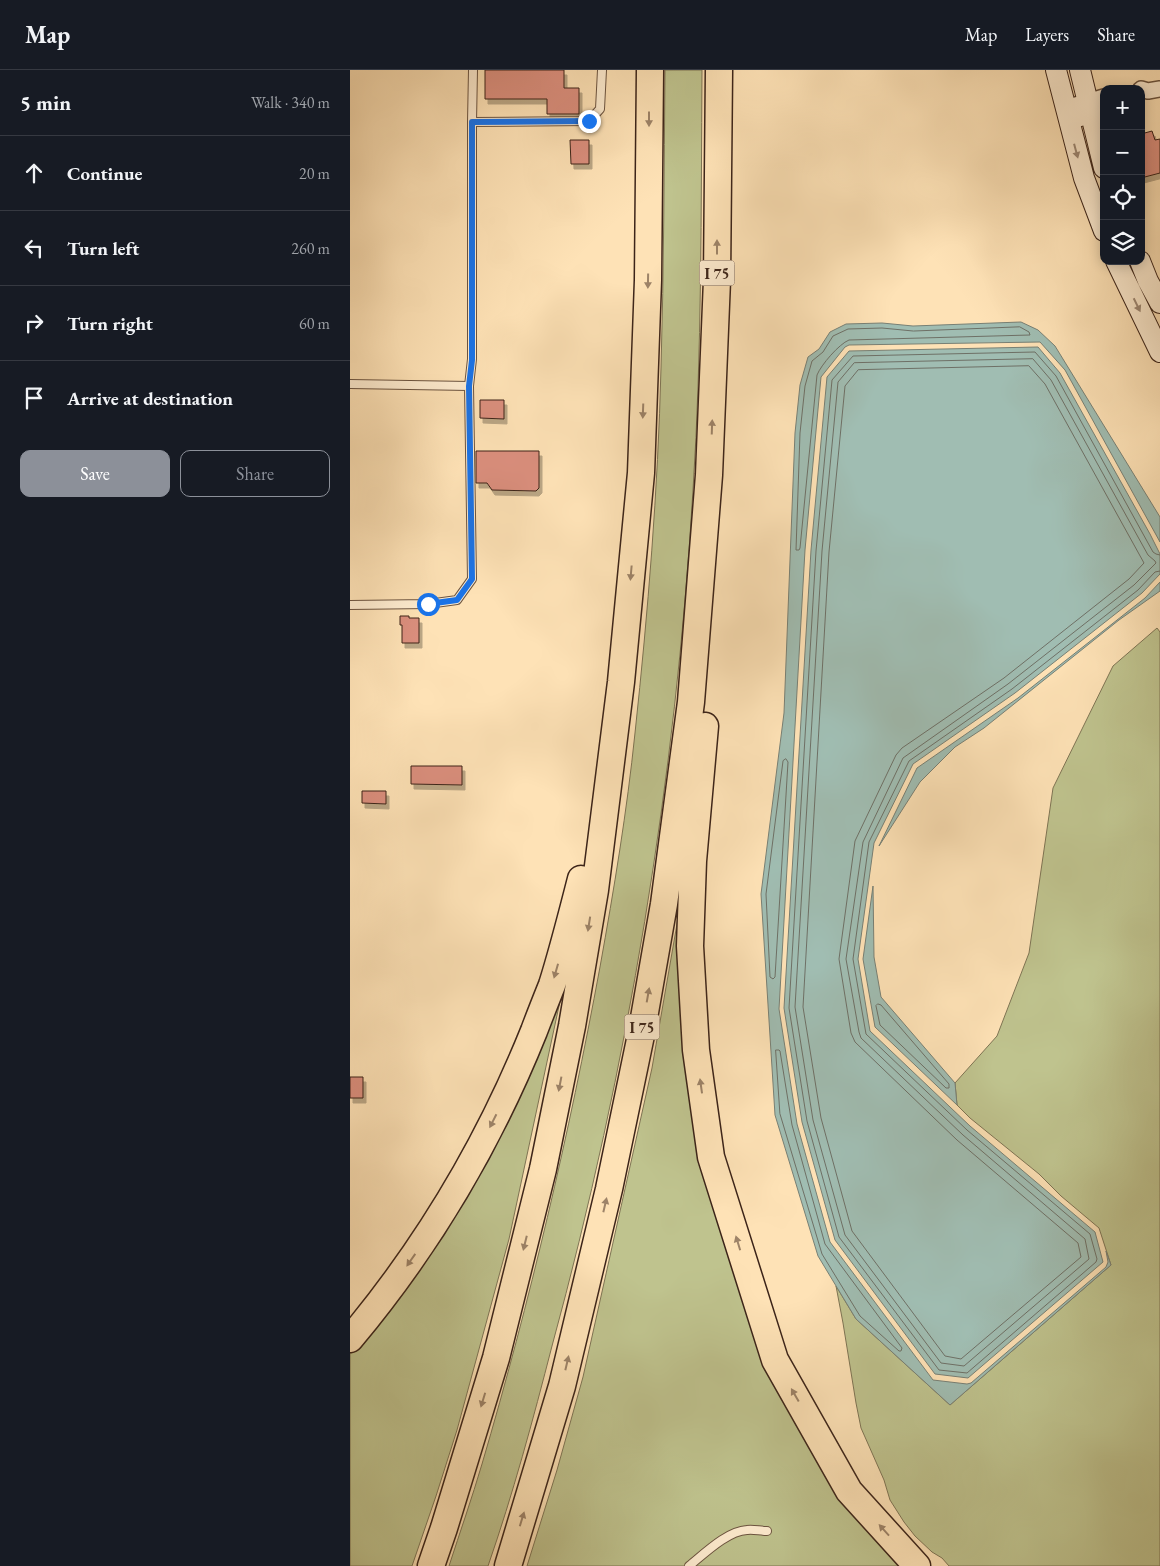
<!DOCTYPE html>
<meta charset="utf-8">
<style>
:root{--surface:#171b24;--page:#242831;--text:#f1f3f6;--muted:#9ea1a6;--line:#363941;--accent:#8c9099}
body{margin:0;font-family:"EB Garamond",serif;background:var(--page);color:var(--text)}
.controls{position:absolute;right:15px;top:15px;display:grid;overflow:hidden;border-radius:10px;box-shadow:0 2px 12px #0003}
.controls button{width:45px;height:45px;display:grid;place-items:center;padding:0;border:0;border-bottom:1px solid var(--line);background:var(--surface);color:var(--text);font:25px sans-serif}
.stop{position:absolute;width:15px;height:15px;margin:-11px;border:4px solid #1a73e8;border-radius:50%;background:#fff}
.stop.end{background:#1a73e8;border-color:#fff;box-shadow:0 1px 5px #0008}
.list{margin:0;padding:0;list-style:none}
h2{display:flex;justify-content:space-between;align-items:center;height:65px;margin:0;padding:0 20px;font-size:21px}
h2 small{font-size:16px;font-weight:400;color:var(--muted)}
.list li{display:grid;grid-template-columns:32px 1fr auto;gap:15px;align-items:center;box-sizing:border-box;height:75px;padding:0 20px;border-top:1px solid var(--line)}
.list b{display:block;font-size:19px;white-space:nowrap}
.list em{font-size:16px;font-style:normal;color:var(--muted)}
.actions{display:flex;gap:10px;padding:15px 20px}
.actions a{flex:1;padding:11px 0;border:1px solid var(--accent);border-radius:10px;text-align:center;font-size:18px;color:var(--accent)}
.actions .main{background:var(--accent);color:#fff}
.icon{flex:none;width:28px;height:28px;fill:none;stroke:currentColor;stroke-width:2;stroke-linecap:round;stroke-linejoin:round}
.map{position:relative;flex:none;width:810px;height:1496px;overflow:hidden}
header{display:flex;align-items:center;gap:30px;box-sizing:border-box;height:70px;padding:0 25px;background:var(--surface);border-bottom:1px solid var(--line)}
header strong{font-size:24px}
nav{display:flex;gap:28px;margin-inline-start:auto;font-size:18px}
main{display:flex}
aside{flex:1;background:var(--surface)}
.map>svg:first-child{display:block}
</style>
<header>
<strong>Map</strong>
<nav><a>Map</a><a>Layers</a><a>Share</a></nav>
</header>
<main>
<aside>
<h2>5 min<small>Walk · 340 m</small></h2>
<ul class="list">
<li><svg class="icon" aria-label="ahead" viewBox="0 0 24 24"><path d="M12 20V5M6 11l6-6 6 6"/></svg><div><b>Continue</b></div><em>20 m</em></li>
<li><svg class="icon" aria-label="left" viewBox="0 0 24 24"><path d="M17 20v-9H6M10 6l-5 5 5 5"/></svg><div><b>Turn left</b></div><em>260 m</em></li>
<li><svg class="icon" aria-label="right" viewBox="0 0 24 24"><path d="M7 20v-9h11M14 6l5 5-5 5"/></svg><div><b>Turn right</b></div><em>60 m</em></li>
<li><svg class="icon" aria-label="arrive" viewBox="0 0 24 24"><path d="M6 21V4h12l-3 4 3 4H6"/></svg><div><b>Arrive at destination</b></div></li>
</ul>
<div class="actions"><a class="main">Save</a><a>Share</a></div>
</aside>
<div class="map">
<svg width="810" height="1496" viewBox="0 0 810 1496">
<defs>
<filter id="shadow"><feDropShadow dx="3" dy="5" stdDeviation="0" flood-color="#0004"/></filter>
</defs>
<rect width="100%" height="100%" fill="#fee2b6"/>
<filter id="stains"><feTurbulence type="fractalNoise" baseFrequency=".004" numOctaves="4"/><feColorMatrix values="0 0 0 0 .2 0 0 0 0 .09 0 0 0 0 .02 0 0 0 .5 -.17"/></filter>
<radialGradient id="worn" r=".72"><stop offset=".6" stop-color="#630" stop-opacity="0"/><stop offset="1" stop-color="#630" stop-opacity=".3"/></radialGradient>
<path fill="#bfc38e" stroke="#7e7454" d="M315,0H352C351,140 352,280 343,420C326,708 278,998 202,1276C183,1350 163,1424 138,1496H99C110,1462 122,1428 132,1394C180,1231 219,1065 250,897C264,819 277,741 285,663C298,542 308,420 311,298C314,199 314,99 315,0Z
M807,558L810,562V1496H599L592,1488L582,1482L565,1466L554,1452L540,1430L534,1410L511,1358L506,1333L493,1253L486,1216L506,1249L600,1335L761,1195L749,1158L711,1126L689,1104L620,1048L607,1035L605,1013L647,966L679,883L703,718L763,596Z
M331,831L393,1216L554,1496H177L207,1400L233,1307L302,998Z
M218,894L159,1169L107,1360L86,1426L62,1496H0V1277L32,1238Z"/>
<path fill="#a0bdb2" stroke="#788075" d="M671,252L688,260L705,276L810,447V472L715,300L690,272L499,275L495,277L471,307L455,480L429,939L447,1054L480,1172L583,1310L617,1314L621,1313L756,1197L758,1192L756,1181L761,1195L600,1335L506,1249L468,1186L425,1045L411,824L434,643L445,363L450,315L458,287L469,279L480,262L496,254L532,253L563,256Z
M688,277L710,303L800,464L810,484V504L792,523L665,623L563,694L524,773L508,889L520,961L620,1056L745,1162L753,1192L618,1308L585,1304L485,1170L452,1052L434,938L461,480L477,307L499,281Z
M810,512V521L769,550L634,658L605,677L570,712L529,776L567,698L668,628L795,528Z
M523,816L524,887L531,927L605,1013L607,1035L525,957L513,889Z"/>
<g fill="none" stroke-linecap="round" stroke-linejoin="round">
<path stroke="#6e7066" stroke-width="1" d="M670,257L679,262L680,265L499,270C489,274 471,295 467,305L450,478L449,480H446L450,363L455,316L462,291L473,282L483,266L498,259L532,258L563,261Z
M683,289L701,310L798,485L805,491L806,493L784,515L658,614L553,688L513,772L496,889L509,962L511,968L613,1065L735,1169L739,1189L614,1296L591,1293L495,1165L463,1050L445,937L472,481L488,312L504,293Z
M679,296L695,314L794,493L779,509L654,608L552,678L546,685L505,771L489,889L501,963L505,972L607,1070L728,1173L731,1187L611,1289L595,1286L502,1161L471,1048L453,937L479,482L495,316L508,300Z
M810,485L806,484L803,482L706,306L685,282L503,286L482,310L466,481L439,938L457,1051L489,1167L589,1300L617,1303L746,1192L747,1189L740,1164L617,1060L516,964L503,889L519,772L559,691L662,619L788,520L805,502L810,501
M436,689L438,692L425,907L423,909L420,907L416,824L433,691Z
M528,934L531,935L599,1014V1018H596L530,955L526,936Z
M426,980H429L430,981L442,1055L475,1174L552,1278L551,1281H549L510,1246L472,1184L430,1044Z"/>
</g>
<path fill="#db8f7e" stroke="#3c2419" filter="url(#shadow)" d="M135,0H214V18H229V44H197V29H135Z
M802,61L805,70L810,69V103L791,108V64Z
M220,70H239V94H221Z
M130,330H154V349L130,348Z
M126,381H189V418L186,421L142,420L137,413H126Z
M50,546H59V548H69V573H52V555H50Z
M61,696H112V715L61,714Z
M12,721H36V734L12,733Z
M0,1007H13V1028H0Z"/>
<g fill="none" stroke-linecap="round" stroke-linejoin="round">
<defs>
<path id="lane" d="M122,52L239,51L250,39L252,0
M0,314L119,316
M0,535L78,534L107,530L122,509L119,316L122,289V52L123,0
M339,1496C354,1484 377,1461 397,1460C403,1459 410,1461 417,1461"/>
<path id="street" d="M791,19L798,21L810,19
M715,38L754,27
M719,52L754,41"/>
<path id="secondary" d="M706,0L734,108L754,161
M730,0L754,98
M766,191L810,282
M790,191L798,211L810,233"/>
<path id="highway" d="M355,656L343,791L340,876L346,980L361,1087L425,1290L499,1421L567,1496
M0,1269C78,1176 139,1073 184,961C190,945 196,930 202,915C213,880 222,844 231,809
M81,1496L94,1458L146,1288L193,1099L222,956L245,820L271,612L291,403L298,210L300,0
M158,1496L212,1316L259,1119L291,965L314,834L341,632L359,405L367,210L369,0"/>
</defs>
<use href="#lane" stroke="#6c5440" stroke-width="10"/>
<use href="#street" stroke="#6c5440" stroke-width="18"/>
<use href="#secondary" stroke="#3c2419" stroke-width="22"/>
<use href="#highway" stroke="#3c2419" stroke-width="29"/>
<use href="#lane" stroke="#feecd0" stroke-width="8"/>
<use href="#street" stroke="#feecd0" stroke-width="15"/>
<use href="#secondary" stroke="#feecd0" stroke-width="20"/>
<use href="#highway" stroke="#fee2b6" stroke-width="26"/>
</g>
<defs><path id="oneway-solid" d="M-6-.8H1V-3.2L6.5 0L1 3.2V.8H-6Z" transform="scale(1.25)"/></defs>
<g fill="#9d8368">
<use href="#oneway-solid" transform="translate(299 49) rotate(90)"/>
<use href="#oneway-solid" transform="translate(367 177) rotate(-90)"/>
<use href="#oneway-solid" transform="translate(298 211) rotate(91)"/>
<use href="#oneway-solid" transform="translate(293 341) rotate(92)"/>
<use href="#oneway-solid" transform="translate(362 357) rotate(-88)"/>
<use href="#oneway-solid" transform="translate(281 503) rotate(95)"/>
<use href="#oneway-solid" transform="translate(239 854) rotate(99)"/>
<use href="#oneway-solid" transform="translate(206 901) rotate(106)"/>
<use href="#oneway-solid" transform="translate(298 925) rotate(-80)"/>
<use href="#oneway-solid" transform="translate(210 1014) rotate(101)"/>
<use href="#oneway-solid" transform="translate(351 1016) rotate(-98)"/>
<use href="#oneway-solid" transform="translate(143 1051) rotate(117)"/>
<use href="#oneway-solid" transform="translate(255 1135) rotate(-77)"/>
<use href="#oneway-solid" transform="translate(175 1173) rotate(104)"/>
<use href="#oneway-solid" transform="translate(388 1173) rotate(-107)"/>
<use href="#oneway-solid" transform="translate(61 1190) rotate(125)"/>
<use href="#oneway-solid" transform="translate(217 1293) rotate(-77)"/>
<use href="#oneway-solid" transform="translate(445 1325) rotate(-120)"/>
<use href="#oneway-solid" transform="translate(133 1330) rotate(107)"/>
<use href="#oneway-solid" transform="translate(172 1449) rotate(-73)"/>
<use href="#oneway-solid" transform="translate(534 1460) rotate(-132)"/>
</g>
<g fill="#9d8874">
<use href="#oneway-solid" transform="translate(726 81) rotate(75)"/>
<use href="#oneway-solid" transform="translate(787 235) rotate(64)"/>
</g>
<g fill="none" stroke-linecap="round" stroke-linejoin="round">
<path stroke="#1a73e8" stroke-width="6" d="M78,534L107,530L122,509L119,316L122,290V52L239,51"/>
</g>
<g text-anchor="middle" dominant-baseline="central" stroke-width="5" stroke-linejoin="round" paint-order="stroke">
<g fill="#feecd0" stroke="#766050" stroke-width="1">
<rect x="349.5" y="190.5" width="35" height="25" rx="4"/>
<rect x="274.5" y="944.5" width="35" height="25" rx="4"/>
</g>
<g font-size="15" font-weight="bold" fill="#3c2419">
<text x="367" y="203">I 75</text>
<text x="292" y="957">I 75</text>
</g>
</g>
<rect width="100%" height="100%" filter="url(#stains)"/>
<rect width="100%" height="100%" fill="url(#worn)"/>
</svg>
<div class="controls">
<button>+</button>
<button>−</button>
<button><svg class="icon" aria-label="locate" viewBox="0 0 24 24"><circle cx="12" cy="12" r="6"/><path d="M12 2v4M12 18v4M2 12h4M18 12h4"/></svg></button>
<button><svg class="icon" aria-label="layers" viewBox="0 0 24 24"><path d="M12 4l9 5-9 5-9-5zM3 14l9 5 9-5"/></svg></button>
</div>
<div class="stop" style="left:78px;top:534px"></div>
<div class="stop end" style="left:239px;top:51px"></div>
</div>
</main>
